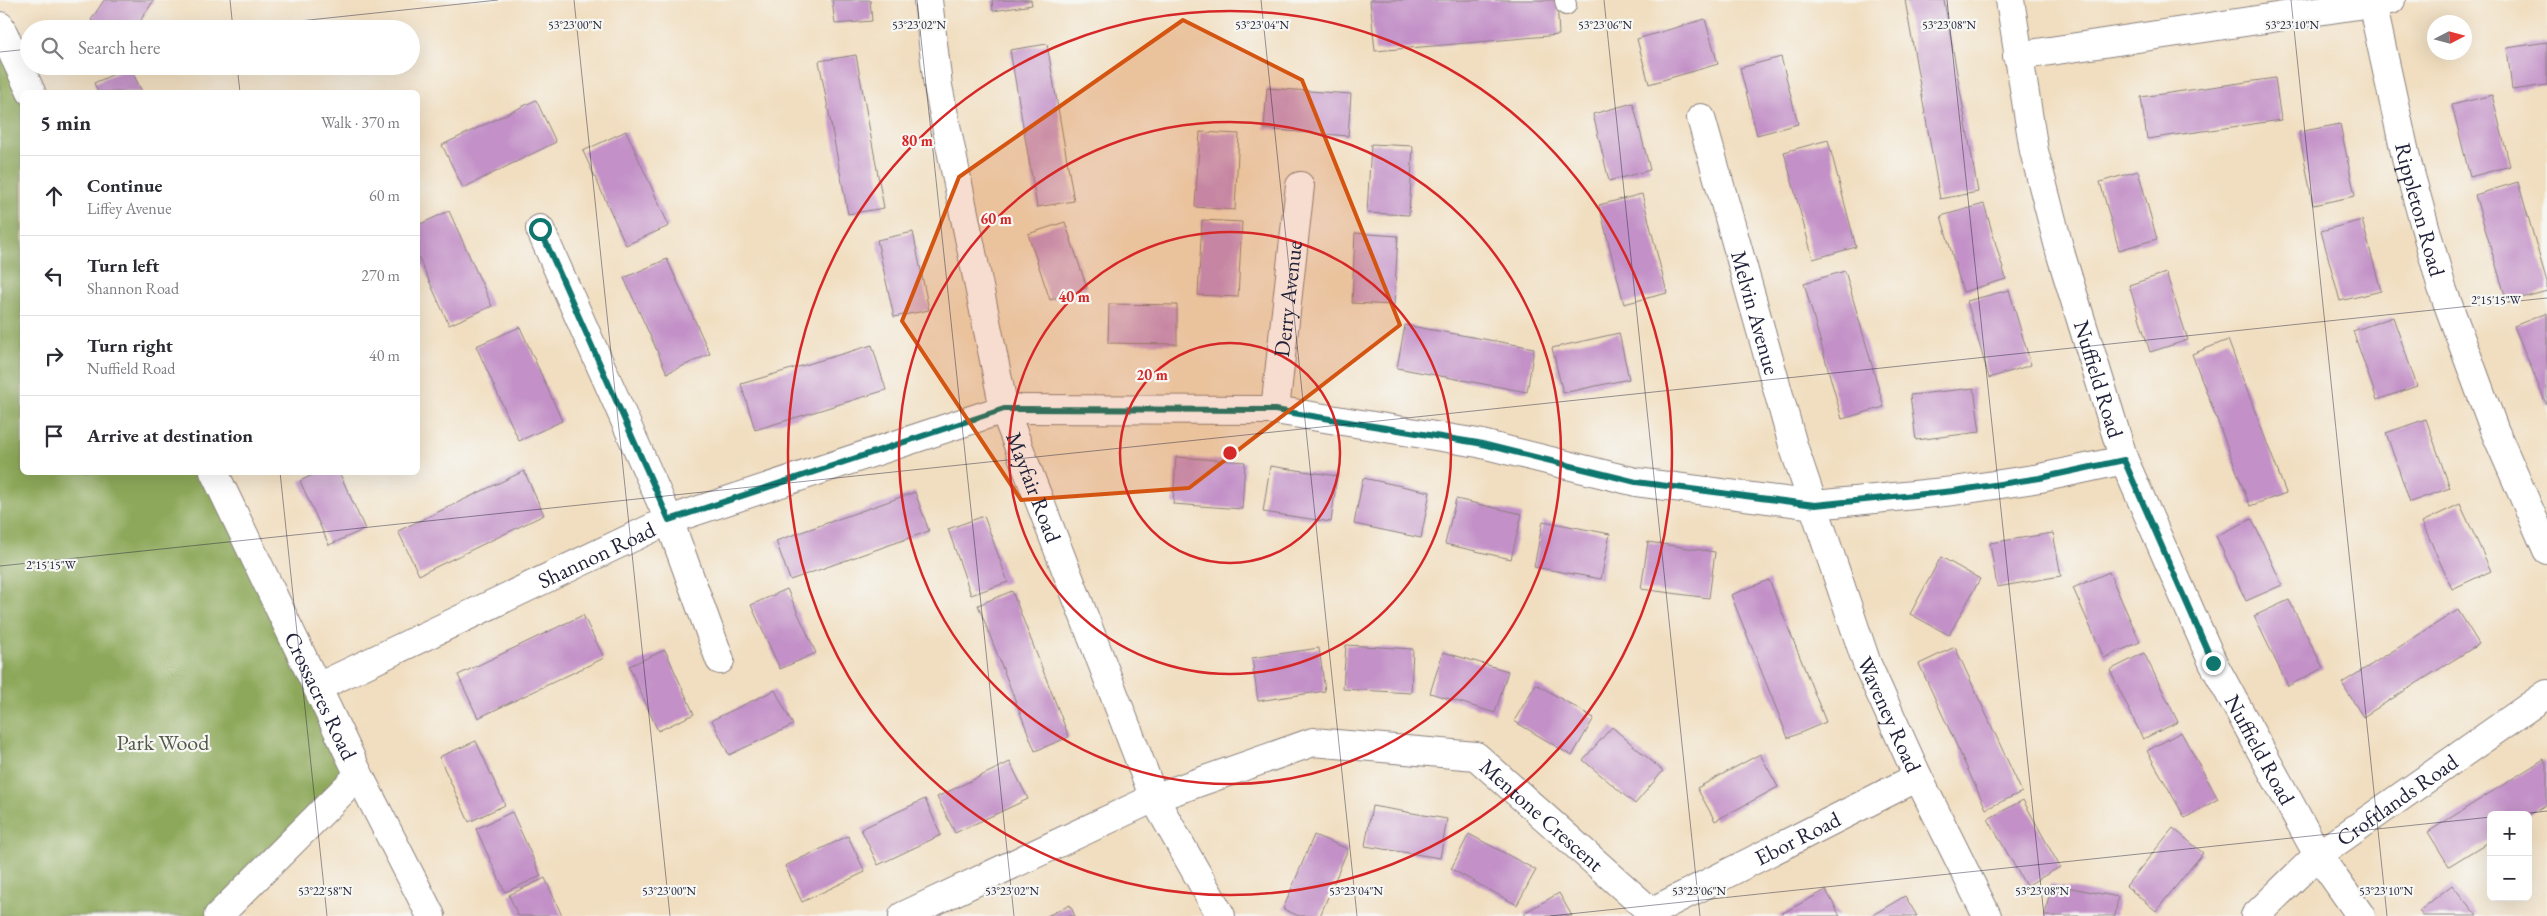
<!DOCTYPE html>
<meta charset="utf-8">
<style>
:root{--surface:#fff;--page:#f2f2f3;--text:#2b2b33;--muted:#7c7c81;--line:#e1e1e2}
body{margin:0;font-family:"EB Garamond",serif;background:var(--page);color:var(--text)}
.controls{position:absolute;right:15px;bottom:15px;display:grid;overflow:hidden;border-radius:8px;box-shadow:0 5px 20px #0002}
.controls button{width:45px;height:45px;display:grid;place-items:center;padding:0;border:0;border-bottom:1px solid var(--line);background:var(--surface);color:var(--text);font:25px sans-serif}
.compass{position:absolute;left:2427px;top:15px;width:45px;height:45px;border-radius:50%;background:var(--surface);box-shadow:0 5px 20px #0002;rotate:84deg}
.stop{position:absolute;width:15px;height:15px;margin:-11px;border:4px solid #0f766e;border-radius:50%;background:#fff}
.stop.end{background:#0f766e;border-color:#fff;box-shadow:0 1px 5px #0008}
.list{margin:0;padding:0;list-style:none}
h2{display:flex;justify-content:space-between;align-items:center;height:65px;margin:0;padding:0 20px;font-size:21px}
h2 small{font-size:16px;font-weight:400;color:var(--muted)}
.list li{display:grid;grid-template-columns:32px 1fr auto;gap:15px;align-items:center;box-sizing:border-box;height:80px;padding:0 20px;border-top:1px solid var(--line)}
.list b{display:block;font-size:19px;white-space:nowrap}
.list p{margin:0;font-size:16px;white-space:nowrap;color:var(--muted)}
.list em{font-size:16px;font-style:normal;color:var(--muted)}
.icon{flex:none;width:28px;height:28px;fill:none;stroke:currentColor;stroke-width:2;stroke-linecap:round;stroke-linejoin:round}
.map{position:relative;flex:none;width:2547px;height:916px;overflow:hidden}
.search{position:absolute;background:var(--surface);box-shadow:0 5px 20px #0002;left:20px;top:20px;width:400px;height:55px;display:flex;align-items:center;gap:12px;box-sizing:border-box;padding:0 18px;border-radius:28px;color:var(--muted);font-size:19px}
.panel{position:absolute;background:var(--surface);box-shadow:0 5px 20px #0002;left:20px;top:90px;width:400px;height:385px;border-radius:8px}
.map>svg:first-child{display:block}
</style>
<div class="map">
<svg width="2547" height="916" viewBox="0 0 2547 916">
<rect width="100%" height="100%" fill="#f6f6f2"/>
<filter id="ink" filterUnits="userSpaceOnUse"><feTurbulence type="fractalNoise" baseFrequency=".02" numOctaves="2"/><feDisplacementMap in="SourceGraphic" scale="10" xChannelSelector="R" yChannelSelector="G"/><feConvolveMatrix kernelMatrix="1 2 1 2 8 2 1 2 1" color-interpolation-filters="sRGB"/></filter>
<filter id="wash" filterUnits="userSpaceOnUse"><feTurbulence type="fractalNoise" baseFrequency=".0096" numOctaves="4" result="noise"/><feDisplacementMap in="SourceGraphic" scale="20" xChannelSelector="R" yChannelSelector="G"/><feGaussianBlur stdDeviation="1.12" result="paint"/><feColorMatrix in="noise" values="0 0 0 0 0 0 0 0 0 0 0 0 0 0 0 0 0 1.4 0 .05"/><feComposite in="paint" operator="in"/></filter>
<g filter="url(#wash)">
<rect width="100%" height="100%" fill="#f1dec0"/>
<path fill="#8da85a" stroke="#58654a" d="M0,53L22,101V472L207,473L359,775L218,916H0Z"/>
<g id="blocks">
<path fill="#c391c7" d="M104,0H154L135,29H104L91,20Z
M832,0H870L872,21L835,24Z
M992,0H1031L1032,5L993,11Z
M1370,0H1557L1559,35L1375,51Z
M1905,0H1944L1978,192L1940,199Z
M1705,19L1718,64L1649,84L1637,39Z
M2547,42V85L2512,90L2507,48Z
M1047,44L1074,201L1037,207L1010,50Z
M856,55L884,208L848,214L819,61Z
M1781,57L1798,124L1757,135L1740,68Z
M130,67L142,92H98L94,83Z
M2275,78L2281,120L2147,139L2141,97Z
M1267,88L1351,94L1348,136L1264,129Z
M2492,95L2510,166L2470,177L2452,105Z
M536,100L556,142L463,188L442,145Z
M1633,103L1650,170L1609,181L1593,114Z
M2340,124L2355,196L2313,205L2299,132Z
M626,131L669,226L626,245L583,151Z
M1200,132L1239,134L1235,210L1195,207Z
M1828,140L1856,247L1813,259L1784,152Z
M1371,144L1413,146L1409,215L1367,213Z
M2138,171L2157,239L2119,250L2100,182Z
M2518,182L2547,282V291L2507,302L2475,195Z
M1642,194L1667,293L1624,304L1599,205Z
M1984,204L2006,279L1963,292L1941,216Z
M449,211L492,306L449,325L418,256V225Z
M1202,220L1242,222L1238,297L1198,295Z
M2362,220L2381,291L2340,301L2321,231Z
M1065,222L1087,288L1050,300L1028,234Z
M913,232L929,310L894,317L877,240Z
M1355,233L1398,236L1394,305L1352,303Z
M667,259L710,354L667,373L624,278Z
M1845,271L1884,407L1842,419L1804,283Z
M2166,273L2188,340L2150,352L2129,285Z
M2009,290L2031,365L1989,378L1967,301Z
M1109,304L1177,305V344L1108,343Z
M2547,313V406L2514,326Z
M2393,317L2417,386L2377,400L2353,331Z
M1405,325L1534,348L1527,392L1397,368Z
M520,327L562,421L519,441L476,346Z
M1619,333L1629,379L1563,393L1552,348Z
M2228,340L2286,493L2250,506L2192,354Z
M872,345L886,390L755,430L741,384Z
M1974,388L1980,432L1916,440L1910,395Z
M2426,419L2450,488L2410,502L2386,433Z
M1176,457L1245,462L1242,509L1173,504Z
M1270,466L1337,476L1331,522L1263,512Z
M524,471L544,515L419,575L398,531Z
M319,472H339L365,529L329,545L300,481Z
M1363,478L1430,492L1421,538L1354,524Z
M915,492L929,531L790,580L776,541Z
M1456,499L1522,514L1511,559L1445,544Z
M2460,504L2491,571L2452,589L2422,522Z
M984,516L1008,582L971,595L948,529Z
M2252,519L2282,585L2246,601L2216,536Z
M1543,521L1610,534L1601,579L1534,567Z
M2053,533L2061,576L1997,587L1990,543Z
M1648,542L1715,552L1709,598L1641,589Z
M1941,557L1980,579L1949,635L1910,614Z
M2109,572L2140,642L2104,658L2073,588Z
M1769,580L1826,722L1788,738L1731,595Z
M787,589L816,653L780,669L751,605Z
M1012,591L1069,737L1035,751L978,605Z
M2289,600L2323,668L2288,686L2254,616Z
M2458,610L2479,644L2363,717L2342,683Z
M583,615L604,658L478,718L458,675Z
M1346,645L1413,649L1411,693L1343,689Z
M1955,647L2022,792L1986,809L1919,664Z
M1319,648L1325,691L1258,701L1252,658Z
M665,650L694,714L658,731L629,666Z
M1443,652L1508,671L1495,713L1430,693Z
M2144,653L2178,722L2143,739L2110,670Z
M1536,684L1594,718L1572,756L1514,721Z
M775,690L793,725L729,755L712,720Z
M1612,727L1663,771L1635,804L1583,760Z
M2181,732L2218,799L2185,818L2147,751Z
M476,741L505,805L469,822L439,757Z
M1760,754L1778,787L1715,821L1697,788Z
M2544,759L2547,764V804L2528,816L2491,815V840L2449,866L2428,832Z
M1010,762L1028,799L955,833L937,797Z
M925,799L941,835L878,865L861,829Z
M2023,800L2060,867L2026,886L1988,819Z
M1372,806L1447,819L1440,858L1365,846Z
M512,812L541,876L505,892L476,829Z
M2173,828L2203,853L2156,911L2126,886Z
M1469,834L1536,870L1517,905L1451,869Z
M1314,835L1348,849L1320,916H1299L1283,909Z
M848,836L865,872L802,902L785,866Z
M545,878L562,916H518L509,895Z
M2051,884L2118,897L2115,916H2045Z
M2452,885L2477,916H2423L2419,911Z
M1826,890L1840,916H1777Z
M1559,893L1572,916H1526L1524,913Z
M1905,896L1917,916H1871Z
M1070,905L1075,916H1047Z"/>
</g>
</g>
<g filter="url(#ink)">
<use href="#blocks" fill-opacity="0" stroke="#8a807e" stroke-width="1"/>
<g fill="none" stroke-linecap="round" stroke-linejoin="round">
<defs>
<path id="service" d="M1565,0L1566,5"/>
<g id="minor">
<path id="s1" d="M928,0L938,86L1004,409L1154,798L1221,916"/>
<path id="s2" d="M2010,0L2034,151L2061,255L2124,460L2213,663L2318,855L2361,916"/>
<path id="s3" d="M2372,3L2407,162L2442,288L2494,429L2547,550"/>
<path d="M2017,56L2391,0"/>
<path id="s4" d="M1701,118L1793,445L1867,664L1918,777L1987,916"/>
<path d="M540,229L669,520L720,660"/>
<path id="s5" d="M1275,410L1300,186"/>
<path id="s6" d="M318,687L669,520L1004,409L1275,410L1478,443L1636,482L1815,505L1954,491L2040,478L2124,460"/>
<path id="s7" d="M1651,912L1918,777"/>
<path d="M218,916L359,775"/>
<path id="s8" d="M903,916L1154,798L1313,742L1476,756L1651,912L1652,916"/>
<path id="s9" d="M2255,916L2318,855L2547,694"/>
</g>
<g id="tertiary">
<path d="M0,26L31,92"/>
<path id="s10" d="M214,472L359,775L431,916"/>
</g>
</defs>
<use href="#service" stroke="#8a807e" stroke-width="22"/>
<use href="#minor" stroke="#8a807e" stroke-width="30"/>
<use href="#tertiary" stroke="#8a807e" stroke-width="30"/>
<use href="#service" stroke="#fff" stroke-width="20"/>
<use href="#minor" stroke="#fff" stroke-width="28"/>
<use href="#tertiary" stroke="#fff" stroke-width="28"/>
</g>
</g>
<g fill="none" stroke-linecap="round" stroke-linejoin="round" filter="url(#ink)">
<path stroke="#0f766e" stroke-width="6" d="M540,229L669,520L1004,409L1275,410L1478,443L1636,482L1815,505L1954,491L2040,478L2124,460L2213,663"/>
</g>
<path fill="#d45411" fill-opacity="0.2" stroke="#d45411" stroke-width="4" stroke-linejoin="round" d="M1183,20L1302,80L1400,325L1189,488L1021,500L902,321L959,177Z"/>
<path fill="none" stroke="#22223b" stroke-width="1" stroke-opacity="0.45" d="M230,0L233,29M574,0L670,916M917,0L1014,916M1261,0L1357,916M1604,0L1700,916M1947,0L2044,916M2291,0L2387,916M224,29L498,0M0,52L29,49M237,66L240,92M280,472L327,916M0,566L2547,298M2514,815L2547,811M1550,916L2491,817"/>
<g fill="none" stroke="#d62828" stroke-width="2.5">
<circle cx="1230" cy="453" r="110"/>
<circle cx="1230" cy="453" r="221"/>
<circle cx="1230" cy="453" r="331"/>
<circle cx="1230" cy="453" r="442"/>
</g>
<g text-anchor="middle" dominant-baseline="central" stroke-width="4.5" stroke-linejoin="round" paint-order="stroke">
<g font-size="22" fill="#22223b" stroke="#f6f6f2">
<text stroke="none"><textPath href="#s3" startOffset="212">Rippleton Road</textPath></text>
<text stroke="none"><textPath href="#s5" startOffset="112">Derry Avenue</textPath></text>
<text stroke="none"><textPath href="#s4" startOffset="202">Melvin Avenue</textPath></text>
<text stroke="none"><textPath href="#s2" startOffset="390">Nuffield Road</textPath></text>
<text stroke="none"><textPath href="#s1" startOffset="500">Mayfair Road</textPath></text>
<text stroke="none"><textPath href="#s6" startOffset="308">Shannon Road</textPath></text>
<text stroke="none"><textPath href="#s10" startOffset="248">Crossacres Road</textPath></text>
<text stroke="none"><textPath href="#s4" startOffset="626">Waveney Road</textPath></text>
<text stroke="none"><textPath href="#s2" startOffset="795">Nuffield Road</textPath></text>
<text stroke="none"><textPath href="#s9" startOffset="184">Croftlands Road</textPath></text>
<text stroke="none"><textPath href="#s8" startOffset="698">Mentone Crescent</textPath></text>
<text stroke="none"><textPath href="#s7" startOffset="164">Ebor Road</textPath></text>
</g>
<g font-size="22" fill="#545a4a" stroke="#f6f6f2">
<text x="163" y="742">Park Wood</text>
</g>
</g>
<g font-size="12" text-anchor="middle" fill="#22223b" stroke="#f6f6f2" stroke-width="4.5" stroke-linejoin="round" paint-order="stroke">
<text x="575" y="29">53°23'00"N</text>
<text x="919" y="29">53°23'02"N</text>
<text x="1262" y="29">53°23'04"N</text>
<text x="1605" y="29">53°23'06"N</text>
<text x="1949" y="29">53°23'08"N</text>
<text x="2292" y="29">53°23'10"N</text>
<text x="2496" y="304">2°15'15"W</text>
<text x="51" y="569">2°15'15"W</text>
<text x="325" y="895">53°22'58"N</text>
<text x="669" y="895">53°23'00"N</text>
<text x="1012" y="895">53°23'02"N</text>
<text x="1356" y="895">53°23'04"N</text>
<text x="1699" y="895">53°23'06"N</text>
<text x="2042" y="895">53°23'08"N</text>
<text x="2386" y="895">53°23'10"N</text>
</g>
<circle cx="1230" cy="453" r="8" fill="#d62828" stroke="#f6f6f2" stroke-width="2.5"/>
<g font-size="15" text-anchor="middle" font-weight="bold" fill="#d62828" stroke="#f6f6f2" stroke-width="4.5" stroke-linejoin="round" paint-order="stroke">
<text x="917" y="146">80 m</text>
<text x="996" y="224">60 m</text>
<text x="1074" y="302">40 m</text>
<text x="1152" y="380">20 m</text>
</g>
</svg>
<div class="controls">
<button>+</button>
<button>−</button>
</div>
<svg class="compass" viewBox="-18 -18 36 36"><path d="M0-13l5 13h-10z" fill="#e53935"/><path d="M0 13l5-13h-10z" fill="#7c7c81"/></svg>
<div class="stop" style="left:540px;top:229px"></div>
<div class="stop end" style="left:2213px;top:663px"></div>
<div class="search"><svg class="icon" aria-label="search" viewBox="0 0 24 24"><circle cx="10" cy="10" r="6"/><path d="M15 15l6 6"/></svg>Search here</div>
<section class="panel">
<h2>5 min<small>Walk · 370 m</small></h2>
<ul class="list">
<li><svg class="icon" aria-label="ahead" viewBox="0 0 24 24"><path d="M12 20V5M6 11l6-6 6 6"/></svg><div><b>Continue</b><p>Liffey Avenue</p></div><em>60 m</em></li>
<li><svg class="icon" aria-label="left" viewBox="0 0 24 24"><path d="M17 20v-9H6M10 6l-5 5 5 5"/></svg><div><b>Turn left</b><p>Shannon Road</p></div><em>270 m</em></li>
<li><svg class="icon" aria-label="right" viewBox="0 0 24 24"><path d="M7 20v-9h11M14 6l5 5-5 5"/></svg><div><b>Turn right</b><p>Nuffield Road</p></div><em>40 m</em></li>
<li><svg class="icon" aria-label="arrive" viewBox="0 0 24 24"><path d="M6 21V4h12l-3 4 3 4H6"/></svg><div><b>Arrive at destination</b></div></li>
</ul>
</section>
</div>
